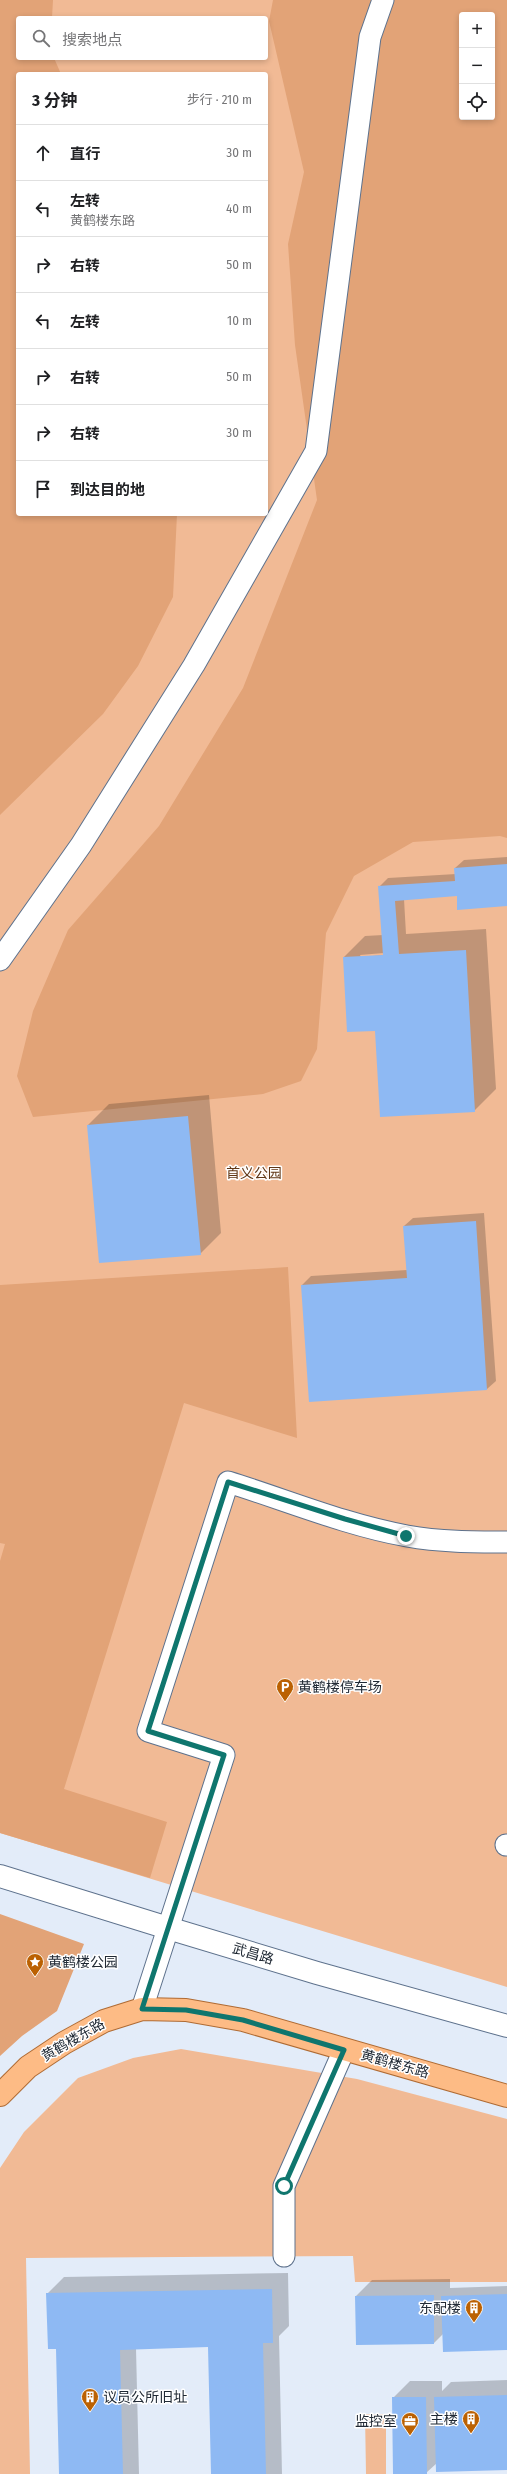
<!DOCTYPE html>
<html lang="zh">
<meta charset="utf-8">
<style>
:root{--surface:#fff;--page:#f6f6f6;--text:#202124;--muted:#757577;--line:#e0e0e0}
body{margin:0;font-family:"Fira Sans Condensed","Noto Sans SC",sans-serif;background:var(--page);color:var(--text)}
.controls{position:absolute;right:12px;top:12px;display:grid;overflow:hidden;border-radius:4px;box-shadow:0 2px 6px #0003}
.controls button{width:36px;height:36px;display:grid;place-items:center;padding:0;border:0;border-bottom:1px solid var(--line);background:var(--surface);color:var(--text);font:20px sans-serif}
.stop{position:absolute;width:12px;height:12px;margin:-9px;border:3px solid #0f766e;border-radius:50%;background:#fff}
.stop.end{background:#0f766e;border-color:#fff;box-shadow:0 1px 4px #0008}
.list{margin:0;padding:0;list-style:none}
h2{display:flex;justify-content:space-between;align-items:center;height:52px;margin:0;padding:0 16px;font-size:17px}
h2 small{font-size:13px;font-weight:400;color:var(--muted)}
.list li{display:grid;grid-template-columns:26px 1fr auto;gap:12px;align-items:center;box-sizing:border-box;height:56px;padding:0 16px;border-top:1px solid var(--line)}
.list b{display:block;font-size:15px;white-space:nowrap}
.list p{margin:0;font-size:13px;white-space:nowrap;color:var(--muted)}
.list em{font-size:13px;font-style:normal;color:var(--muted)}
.icon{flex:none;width:22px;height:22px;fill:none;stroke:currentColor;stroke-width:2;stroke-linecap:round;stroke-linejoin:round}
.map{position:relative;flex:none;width:507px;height:2474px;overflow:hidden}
.search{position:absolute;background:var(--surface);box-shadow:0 2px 6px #0003;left:16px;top:16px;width:252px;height:44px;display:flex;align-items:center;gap:10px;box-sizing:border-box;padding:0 14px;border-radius:4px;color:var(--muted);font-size:15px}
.panel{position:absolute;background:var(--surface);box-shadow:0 2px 6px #0003;left:16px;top:72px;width:252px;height:444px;border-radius:4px}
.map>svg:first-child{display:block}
</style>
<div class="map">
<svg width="507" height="2474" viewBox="0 0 507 2474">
<rect width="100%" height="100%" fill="#e3ecf9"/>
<path fill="#f1ba95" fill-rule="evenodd" d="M0,0H507V1987L0,1833ZM462,15H492V117H462ZM18,18H266V58H18ZM18,74H266V514H18Z
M181,2049L357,2079L507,2119V2282H355L353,2256L26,2258L30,2474H0V2168L24,2132L78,2078L133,2058Z
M365,2414H386V2474H366Z"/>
<path fill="#e2a377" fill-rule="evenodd" d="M0,0H53L52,18H18V58H54L61,74H18V514H177L173,597L138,666L103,714L0,815Z
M273,0H507V838L500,836L413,842L354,876L326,933L317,1049L301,1081L263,1094L33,1117L17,1076L33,1011L68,930L159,826L243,688L317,500L295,345L288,244L304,172L269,21ZM462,15H492V117H462Z
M288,1267L297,1438L184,1403L64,1789L167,1822L150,1878L0,1833V1561L5,1544L0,1543V1285Z
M0,1914L84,1944L57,2011L22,2036L0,2056Z"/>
<path fill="#0003" fill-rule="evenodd" d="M507,857V905L457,895L404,899L406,934L486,929L496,1089L474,1111L376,1030L344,957L365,936L383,935L380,886L388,878L456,874L455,868L464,860ZM384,953V955L361,957L360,955Z
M209,1095L221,1233L200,1254L88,1125L109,1104Z
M484,1213L496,1381L487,1389L310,1401L302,1285L311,1276L407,1270L404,1226L413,1218Z
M288,2273L289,2326L279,2336L282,2474H212L209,2346L136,2348L139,2474H60L57,2348L47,2294L64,2277Z
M450,2279V2288L507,2286V2349L443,2334L434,2343L357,2344L356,2296L372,2280Z
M507,2380V2469L437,2463L426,2473L393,2398L410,2381H442V2391L451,2382Z"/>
<path fill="#8eb9f3" d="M507,864V906L457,910V896L395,901L399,954L466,950L475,1112L380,1117L375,1031L347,1032L343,957L383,955L378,886L455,881L454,868Z
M188,1116L201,1255L99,1263L87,1125Z
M476,1221L487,1390L309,1402L301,1285L407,1278L403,1226Z
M272,2289L273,2343H263L266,2474H211L208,2347L120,2350L123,2474H59L56,2349H48L46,2293Z
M507,2294V2350L443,2352L441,2296Z
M434,2295V2344L356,2345L355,2296Z
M507,2395V2470L436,2472L434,2397Z
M392,2397H426L427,2474H393Z"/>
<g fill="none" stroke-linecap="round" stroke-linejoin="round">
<defs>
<path id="lane" d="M0,960L81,845L194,665L316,451L370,37L383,0
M506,1845H507
M142,2009L224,1755L148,1731L228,1482C286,1500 346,1525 407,1536C440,1542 473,1542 507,1542
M284,2256V2186L344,2050"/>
<path id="street" d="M168,1928L317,1973L507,2026"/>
<path id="secondary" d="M0,1876L168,1928"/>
<path id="primary" d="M0,2095L28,2067L64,2043L104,2021L142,2009L186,2010L243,2020L507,2096"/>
</defs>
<use href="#lane" stroke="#5e728d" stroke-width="23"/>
<use href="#street" stroke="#5e728d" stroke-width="24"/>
<use href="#secondary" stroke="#5e728d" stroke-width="24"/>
<use href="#primary" stroke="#af6b34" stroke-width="24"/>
<use href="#lane" stroke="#fff" stroke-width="21"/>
<use href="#street" stroke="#fff" stroke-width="22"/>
<use href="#secondary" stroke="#fff" stroke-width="22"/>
<use href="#primary" stroke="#fdbb85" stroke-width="22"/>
</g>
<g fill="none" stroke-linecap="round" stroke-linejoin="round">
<path stroke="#0f766e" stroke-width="5" d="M284,2186L344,2050L243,2020L186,2010L142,2009L224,1755L148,1731L228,1482L345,1519L406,1536"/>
</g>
<defs>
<symbol id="parking-pin" viewBox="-11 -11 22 30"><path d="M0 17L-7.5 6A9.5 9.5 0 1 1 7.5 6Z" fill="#bb6102" stroke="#fff"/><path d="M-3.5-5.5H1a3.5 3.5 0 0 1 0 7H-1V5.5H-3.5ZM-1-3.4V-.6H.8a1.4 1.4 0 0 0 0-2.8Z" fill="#fff"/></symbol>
<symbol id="sight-pin" viewBox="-11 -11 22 30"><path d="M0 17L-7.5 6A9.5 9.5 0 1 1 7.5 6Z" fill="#bb6102" stroke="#fff"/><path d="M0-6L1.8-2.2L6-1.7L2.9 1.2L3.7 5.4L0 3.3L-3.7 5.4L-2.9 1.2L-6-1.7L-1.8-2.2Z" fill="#fff"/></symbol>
<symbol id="building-pin" viewBox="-11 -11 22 30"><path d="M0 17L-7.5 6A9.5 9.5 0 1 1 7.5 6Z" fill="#bb6102" stroke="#fff"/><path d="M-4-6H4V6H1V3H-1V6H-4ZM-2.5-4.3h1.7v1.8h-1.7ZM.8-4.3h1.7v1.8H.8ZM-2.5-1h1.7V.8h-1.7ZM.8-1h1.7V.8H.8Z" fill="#fff"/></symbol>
<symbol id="office-pin" viewBox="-11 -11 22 30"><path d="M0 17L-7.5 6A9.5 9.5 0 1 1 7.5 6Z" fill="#bb6102" stroke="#fff"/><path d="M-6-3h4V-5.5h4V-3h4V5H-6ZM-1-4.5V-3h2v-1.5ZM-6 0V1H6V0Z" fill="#fff"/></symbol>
</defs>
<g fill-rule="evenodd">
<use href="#parking-pin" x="275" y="1677" width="20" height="27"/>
<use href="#sight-pin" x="25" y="1952" width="20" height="27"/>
<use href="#building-pin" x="464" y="2298" width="20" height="27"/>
<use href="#building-pin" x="80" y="2387" width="20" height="27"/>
<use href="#building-pin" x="461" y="2409" width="20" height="27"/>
<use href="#office-pin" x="400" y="2411" width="20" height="27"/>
</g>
<g text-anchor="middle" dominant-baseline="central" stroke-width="3" stroke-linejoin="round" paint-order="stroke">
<g font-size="14" fill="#613716" stroke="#fff">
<text x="254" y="1173">首义公园</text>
</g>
<g font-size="14" fill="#212a35" stroke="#fff" text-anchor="start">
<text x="298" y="1687">黄鹤楼停车场</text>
<text x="48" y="1962">黄鹤楼公园</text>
<text x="461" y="2308" text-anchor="end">东配楼</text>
<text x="103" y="2397">议员公所旧址</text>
<text x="458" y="2419" text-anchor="end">主楼</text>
<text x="397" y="2421" text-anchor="end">监控室</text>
</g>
<g font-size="14" fill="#212a35" stroke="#fff">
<text transform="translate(253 1954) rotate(17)">武昌路</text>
<text transform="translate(73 2040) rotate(-30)">黄鹤楼东路</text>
<text transform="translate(395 2064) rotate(16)">黄鹤楼东路</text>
</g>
</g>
</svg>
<div class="controls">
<button>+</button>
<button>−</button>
<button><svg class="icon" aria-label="locate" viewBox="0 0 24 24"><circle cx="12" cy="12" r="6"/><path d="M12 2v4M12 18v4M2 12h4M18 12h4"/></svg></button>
</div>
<div class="stop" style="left:284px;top:2186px"></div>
<div class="stop end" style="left:406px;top:1536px"></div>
<div class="search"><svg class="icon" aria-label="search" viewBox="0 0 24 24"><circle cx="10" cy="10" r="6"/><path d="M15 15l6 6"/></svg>搜索地点</div>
<section class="panel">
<h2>3 分钟<small>步行 · 210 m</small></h2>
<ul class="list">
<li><svg class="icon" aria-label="ahead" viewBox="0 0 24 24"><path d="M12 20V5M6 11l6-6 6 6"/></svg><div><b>直行</b></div><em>30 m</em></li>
<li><svg class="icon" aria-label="left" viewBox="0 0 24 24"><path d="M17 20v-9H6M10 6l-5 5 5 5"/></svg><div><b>左转</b><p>黄鹤楼东路</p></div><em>40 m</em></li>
<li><svg class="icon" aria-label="right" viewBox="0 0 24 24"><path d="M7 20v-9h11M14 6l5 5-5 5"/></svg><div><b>右转</b></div><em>50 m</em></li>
<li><svg class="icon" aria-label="left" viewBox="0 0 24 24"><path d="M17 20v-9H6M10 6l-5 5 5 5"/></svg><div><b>左转</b></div><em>10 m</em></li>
<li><svg class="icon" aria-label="right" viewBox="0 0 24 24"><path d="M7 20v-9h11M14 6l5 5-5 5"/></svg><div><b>右转</b></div><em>50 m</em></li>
<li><svg class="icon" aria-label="right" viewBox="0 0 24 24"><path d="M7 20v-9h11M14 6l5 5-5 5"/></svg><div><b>右转</b></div><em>30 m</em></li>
<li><svg class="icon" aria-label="arrive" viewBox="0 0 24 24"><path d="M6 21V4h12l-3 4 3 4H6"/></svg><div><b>到达目的地</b></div></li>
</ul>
</section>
</div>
